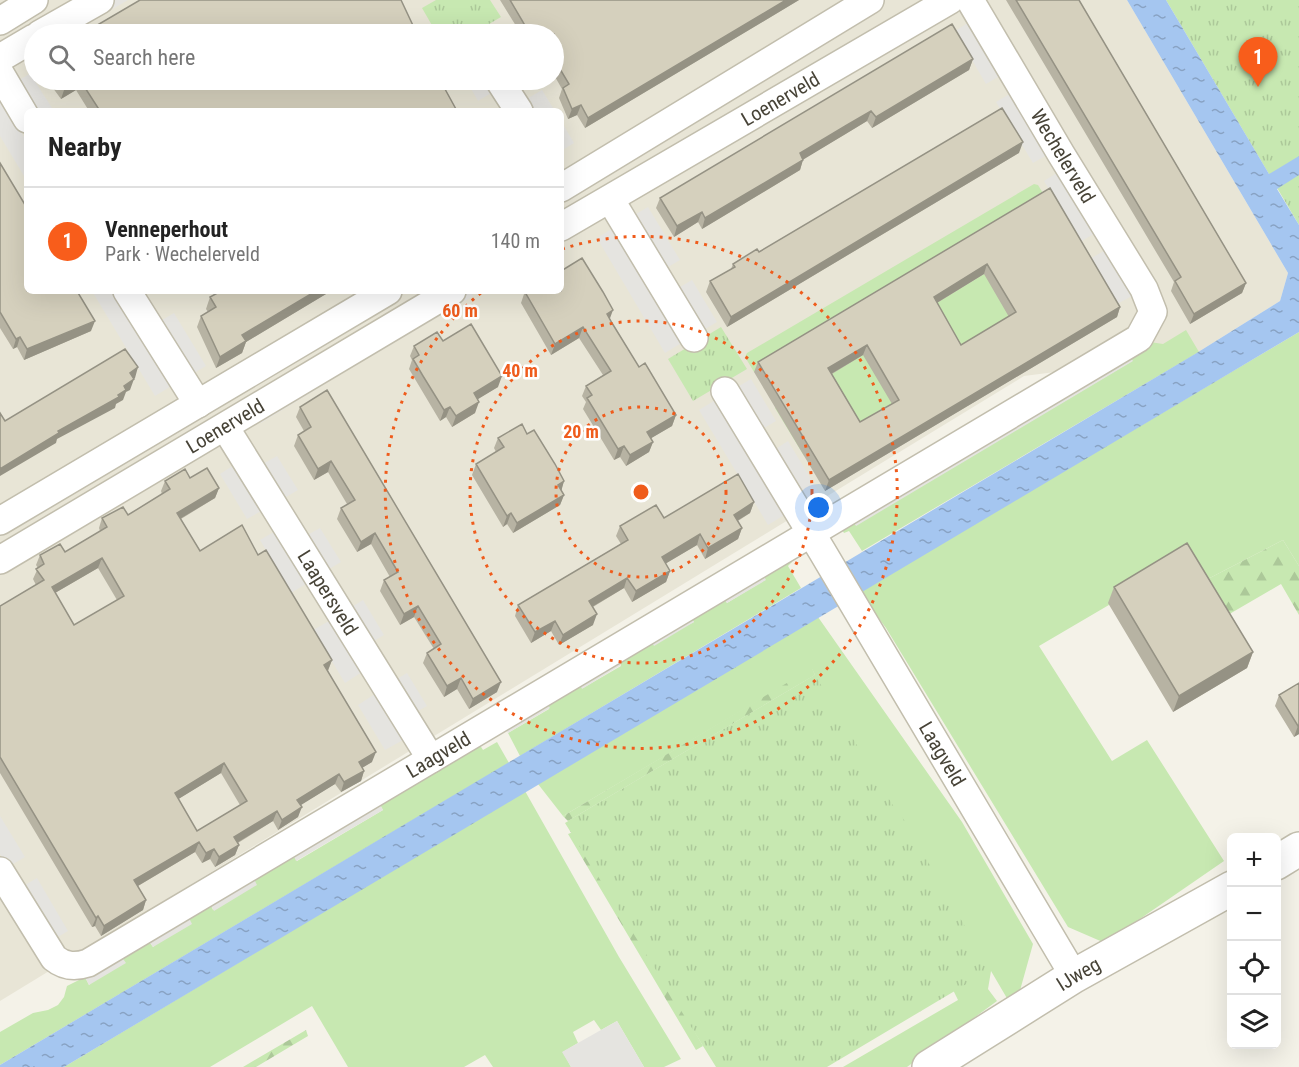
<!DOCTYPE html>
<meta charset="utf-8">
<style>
:root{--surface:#fff;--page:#f6f6f6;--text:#222;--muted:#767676;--line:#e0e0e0;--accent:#f85d1b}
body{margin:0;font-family:"Roboto Condensed",sans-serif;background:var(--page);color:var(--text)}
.controls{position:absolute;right:18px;bottom:18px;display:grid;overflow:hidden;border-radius:9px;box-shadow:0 6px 24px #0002}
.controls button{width:54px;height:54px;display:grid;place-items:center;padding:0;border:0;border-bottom:2px solid var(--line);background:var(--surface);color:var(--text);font:30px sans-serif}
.you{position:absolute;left:819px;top:508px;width:21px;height:21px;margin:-15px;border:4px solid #fff;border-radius:50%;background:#1a73e8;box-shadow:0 0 0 9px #1a73e833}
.badge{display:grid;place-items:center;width:39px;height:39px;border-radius:50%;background:var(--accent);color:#fff;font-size:20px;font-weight:700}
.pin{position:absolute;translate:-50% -50px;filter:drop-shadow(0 2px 3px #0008)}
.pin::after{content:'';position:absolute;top:32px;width:21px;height:18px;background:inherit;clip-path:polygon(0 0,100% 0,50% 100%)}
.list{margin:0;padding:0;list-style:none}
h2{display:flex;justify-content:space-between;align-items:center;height:78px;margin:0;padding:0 24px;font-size:26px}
h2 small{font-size:20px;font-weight:400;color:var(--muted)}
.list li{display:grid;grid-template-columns:39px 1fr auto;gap:18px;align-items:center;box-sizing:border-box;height:108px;padding:0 24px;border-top:2px solid var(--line)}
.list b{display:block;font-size:22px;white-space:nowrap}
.list p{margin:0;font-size:20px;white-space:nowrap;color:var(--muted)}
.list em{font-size:20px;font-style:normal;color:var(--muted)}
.icon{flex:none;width:33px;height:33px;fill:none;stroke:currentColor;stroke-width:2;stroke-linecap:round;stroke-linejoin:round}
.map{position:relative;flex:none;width:1299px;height:1067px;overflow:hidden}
.search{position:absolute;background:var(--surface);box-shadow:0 6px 24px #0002;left:24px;top:24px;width:540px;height:66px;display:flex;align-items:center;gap:15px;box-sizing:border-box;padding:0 21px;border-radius:33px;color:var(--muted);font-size:22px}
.panel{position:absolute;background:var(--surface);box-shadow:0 6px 24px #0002;left:24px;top:108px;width:540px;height:186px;border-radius:9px}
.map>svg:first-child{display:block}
</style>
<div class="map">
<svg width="1299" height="1067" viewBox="0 0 1299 1067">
<defs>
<pattern id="forest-firs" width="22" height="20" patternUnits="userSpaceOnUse" patternTransform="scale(1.5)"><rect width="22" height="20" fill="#c7e8b1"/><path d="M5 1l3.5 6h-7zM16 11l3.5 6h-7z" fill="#acc899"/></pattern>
<pattern id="park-tufts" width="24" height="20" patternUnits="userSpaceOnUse" patternTransform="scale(1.5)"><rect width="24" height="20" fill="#c7e8b1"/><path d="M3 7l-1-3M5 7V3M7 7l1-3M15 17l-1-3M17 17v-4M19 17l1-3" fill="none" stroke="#acc899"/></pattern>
<pattern id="water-ripples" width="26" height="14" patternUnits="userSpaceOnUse" patternTransform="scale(1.5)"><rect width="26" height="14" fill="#a5c6f0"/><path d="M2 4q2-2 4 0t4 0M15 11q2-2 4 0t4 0" fill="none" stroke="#88a2c3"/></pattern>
</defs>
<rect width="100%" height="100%" fill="#f4f2e8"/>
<path fill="#e8e5d6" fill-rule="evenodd" d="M0,0H1127L1288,273L1280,301L1195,354L1024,376L0,1001ZM34,34H554V80H34ZM27,111H561V291H27Z"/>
<path fill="#c7e8b1" d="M1034,184L1038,185L1046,198L754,372L745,357L747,353Z
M989,271L1095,282L881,418L877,412L804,456L775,408L849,363L918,314Z
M1186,330L1199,352L862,551L849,531L844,533L841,528L852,519L856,525L1132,361L1129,354L1150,342L1163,344Z
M1299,332V566L1283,540L1204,581L1189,558L1039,646L1112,761L1147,740L1224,861L1105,943L1068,927L886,628L859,592Z
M790,559L792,562L788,566L801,588L520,756L508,733L549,709L546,702L579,682L583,688L621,666L618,659L694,622L690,616L723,597L727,603L765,580L762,573Z
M818,617L962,822L1033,944L1019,994L1008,1000L991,971L988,989L997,1001L907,1067H843L958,1000L876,834L578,830L568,821L815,675L812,669L563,816L538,784Z
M478,742L483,750L497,742L509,763L0,1065V1032L33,1013L48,1010L58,1005L64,997L67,986L85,977L89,985L121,956L148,940L153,947L188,916L210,903L213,910L253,877L293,855L297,861L383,810L379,803Z
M525,791L619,957L681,1059L664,1067H644L617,1021L601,1030L594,1020L573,1032L578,1043L563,1052L571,1067H493L485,1055L464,1067H348L312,1006L210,1067H64Z"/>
<path fill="url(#forest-firs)" d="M1283,540L1299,566V615L1281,584L1226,616L1204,581Z
M812,668L815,675L568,821L563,816Z
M578,830L703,1046L696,1050L568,834Z
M306,1030L308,1036L256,1067H243Z"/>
<path fill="url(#park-tufts)" d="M436,0H490L501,17L472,34H437L422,8Z
M1166,0H1299V225Z
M721,327L747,369L693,401L668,359Z
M815,675L892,804L904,820L990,970L827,1067H716L565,823Z"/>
<path fill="#e5e4e0" d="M114,0H128L70,34H56Z
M971,21L1003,74L986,84L955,31Z
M31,73L34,80L54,111H31L14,83Z
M466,80H489L496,90L478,101Z
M542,90L555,111H532L525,100Z
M1013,92L1049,154L1033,163L996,102Z
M0,97L27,142V181L0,136Z
M561,121L574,143L561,151Z
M1060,171L1097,232L1080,242L1044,181Z
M648,207L680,260L663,270L631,217Z
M615,227L683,342L665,353L597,238Z
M1107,249L1134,295L1117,304L1090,259Z
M692,280L717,322L700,332L675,290Z
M92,291H116L173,385L155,396Z
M466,291H470L473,296L372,356L368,350Z
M174,313L206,366L189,376L157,323Z
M1129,354L1133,361L856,526L852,519Z
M357,356L361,362L261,423L257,416Z
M751,379L776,421L759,431L734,389Z
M717,399L786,514L768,525L699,410Z
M788,441L820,494L803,504L771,452Z
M277,456L298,490L281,500L261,465Z
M237,463L265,509L247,519L220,474Z
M320,528L341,562L324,572L304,537Z
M277,530L309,582L291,593L260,540Z
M762,573L766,580L727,603L723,597Z
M363,600L384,635L367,645L347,610Z
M690,616L694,622L654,646L650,639Z
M331,620L362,672L345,683L313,630Z
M618,659L621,665L582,689L579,682Z
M407,673L427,706L409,716L390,683Z
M375,694L403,740L385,750L358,705Z
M546,702L550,708L508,733L504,727Z
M379,803L383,810L296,861L294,856Z
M0,816L25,857L8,867L0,854Z
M253,877L257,885L214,911L210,903Z
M37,878L68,931L51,941L20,888Z
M188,916L192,924L153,947L148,940Z
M121,956L126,963L89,985L85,977Z
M617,1021L644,1067H571L562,1052Z"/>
<path fill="url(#water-ripples)" d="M1127,0H1166L1269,174L1299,156V175L1277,189L1299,225V332L64,1067H0V1065L1195,354L1280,301L1288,273Z"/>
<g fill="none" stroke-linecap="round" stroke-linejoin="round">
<defs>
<g id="minor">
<path d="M0,21L34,0"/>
<path d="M40,34L100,0"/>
<path d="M0,58L34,38"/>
<path d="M0,73L27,119"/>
<path d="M499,80L519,111"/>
<path d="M561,188L870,0"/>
<path d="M610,199L694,338"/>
<path id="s1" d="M561,227L950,0"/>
<path d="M127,291L198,404"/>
<path id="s2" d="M725,391L822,551L1074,976"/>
<path id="s3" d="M225,427L431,759"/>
<path d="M0,521L388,291"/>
<path id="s4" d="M0,560L452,291"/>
<path id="s5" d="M0,871L54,958C65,967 76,967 88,963L1139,338L1153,312L1144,289L1061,154L970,0"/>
</g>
<g id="tertiary">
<path d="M1276,863L1299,849"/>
<path id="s6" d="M929,1067L1074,976L1232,888"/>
</g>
</defs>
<use href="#minor" stroke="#c2bead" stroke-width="30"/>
<use href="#tertiary" stroke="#c2bead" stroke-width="36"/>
<use href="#minor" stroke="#fff" stroke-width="27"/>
<use href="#tertiary" stroke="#fff" stroke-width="33"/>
</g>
<path fill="#b7b3a3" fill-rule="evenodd" d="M500,0H799L585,128L577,115L568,119L559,98L562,89L554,75V34H521Z
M1006,0H1079L1246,283L1242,293L1190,324L1171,291L1174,282Z
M973,59L969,70L872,128L867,121L844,135L803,159L800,170L702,229L698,222L674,237L656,208L660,198Z
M47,80H443L441,83L457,111H89L76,90L61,99Z
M1019,153L727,327L706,292L710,281L731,269L733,264L759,252Z
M0,163L91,331L24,360L17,347L13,349L0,328Z
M1050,188L1120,307L1117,317L825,491L754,372L758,362ZM984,274L1009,317L961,345L937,303ZM863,355L892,404L860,422L832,374Z
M215,291H331L246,342L242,353L216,368L197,327L201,316L208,312L206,309L210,297L217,294Z
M522,291H561L610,319L639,367L676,415L672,426L651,438L653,442L649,452L626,466L620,457L614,460L583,409L586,402L582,396L586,386L603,375L579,338L551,355L521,303L524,294Z
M443,341L498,387L477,399L475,413L452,427L446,417L440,421L409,369L412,360L410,356L414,346Z
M300,407L497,692L469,709L457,689L444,697L423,663L427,653L434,649L414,617L400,625L380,591L384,580L390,577L371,544L357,552L337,519L341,508L347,504L328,472L314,480L294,446L298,435L304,431L296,417Z
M527,434L564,481L561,490L564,495L560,505L513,533L507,524L503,527L472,475L476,464L496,452L494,448L498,438Z
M190,478L219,488L215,498L181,519L200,551L258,555L332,660L328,671L372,762L362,768L364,771L361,781L341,792L335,784L300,805L298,817L278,830L273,821L238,843L239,845L235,855L215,867L210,859L202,863L195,852L138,886L146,900L143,910L101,936L95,926L92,927L0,773V606L36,585L33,579L38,568L36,565L40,555L65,552L100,531L99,528L102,518L128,515L162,494L161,491L165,481ZM98,568L117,600L74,625L55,593ZM221,773L240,805L197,831L178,799Z
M754,502L750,513L738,521L742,528L738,539L705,559L697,545L665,564L670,571L666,582L632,602L624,588L593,607V625L559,645L551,631L531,643L515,616L518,605L621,544L616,536L620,526Z
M1114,587L1253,652L1247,668L1173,712L1108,603Z
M1299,683V734L1294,737L1275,706L1279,695Z"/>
<path fill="#959284" d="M786,0H799L585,128L588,118Z
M973,59L969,70L872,128L876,117Z
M80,80L76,90L61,99L65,87Z
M581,105L577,115L568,119L572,109Z
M871,111L867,121L796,164L800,153Z
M1023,142L1019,153L727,327L731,317Z
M803,160L800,170L702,229L705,218Z
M702,212L698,222L674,237L677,226Z
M987,264L984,274L930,307L934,297Z
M1246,283L1242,293L1190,324L1194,314Z
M316,291H331L246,342L242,353L216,368L220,357L242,335Z
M1120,307L1117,317L825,491L829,480Z
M613,310L609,321L607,314Z
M95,321L91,331L24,360L27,349Z
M583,327L579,338L551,355L555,344Z
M20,337L17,347L13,349L16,339Z
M867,345L863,355L824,378L828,368Z
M138,367L135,378L127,383L130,373Z
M502,376L498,387L470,404L474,393Z
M134,379L130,390L126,392L123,400L116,404L115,408L57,439L56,443L0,476V469L58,431L118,395L124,386Z
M479,402L475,413L452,427L456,416Z
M450,407L446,417L440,421L444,410Z
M676,415L672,426L643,443L647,432Z
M653,442L649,452L626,466L630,455Z
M624,446L620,457L614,460L618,449Z
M331,461L328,472L314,480L318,469Z
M564,481L561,492L558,485Z
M219,488L215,498L173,523L177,513Z
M564,495L560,505L513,533L517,523Z
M754,502L750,513L730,525L734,515Z
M511,513L507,524L503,527L507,516Z
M742,528L738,539L705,559L708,548Z
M375,533L371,544L357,552L361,542Z
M700,534L697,545L658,568L662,557Z
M102,558L98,568L48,597L52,587Z
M670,571L666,582L632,602L636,591Z
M627,578L624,588L585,611L589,601Z
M418,606L414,617L400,625L404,614Z
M597,614L593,625L559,645L563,635Z
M555,621L551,631L531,643L535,632Z
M1253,652L1247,668L1173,712L1179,696Z
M332,660L328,670L321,675L324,665Z
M461,678L457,689L444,697L447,686Z
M501,682L497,692L469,709L473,699Z
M1299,725V734L1294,737L1298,726Z
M376,752L372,762L355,772L359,762Z
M224,763L221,773L172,803L175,793Z
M364,771L361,781L341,792L344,782Z
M339,774L335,784L293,810L297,800Z
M302,807L298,817L278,830L282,820Z
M277,811L273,821L230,847L234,837Z
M199,842L195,852L131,890L134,880Z
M239,845L235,855L215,867L219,857Z
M214,849L210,859L202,863L206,853Z
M146,900L143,910L101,936L104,926Z
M98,916L95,926L92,927L96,918Z"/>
<path fill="#d5d0bd" stroke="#959284" stroke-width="1.5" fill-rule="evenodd" d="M140,0H401L417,34H82Z
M510,0H786L588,118L581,105L572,109L563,88L569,84L554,59V34H530Z
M1016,0H1079L1246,283L1194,314L1175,281L1181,277Z
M952,24L973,59L876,117L871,111L847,125L800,153L803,160L705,218L702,212L677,226L660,198Z
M59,80H79L65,87Z
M80,80H440L457,111H100Z
M1002,108L1023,142L731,317L710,281L735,267L733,264L757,249L759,252Z
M0,163L27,208V291H77L95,321L27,349L20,337L16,339L0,312Z
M1050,188L1120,307L829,480L758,362ZM987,264L1016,312L961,345L934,297ZM867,345L899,400L860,422L828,368Z
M582,258L603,292L613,310L607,314L612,323L639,367L645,363L676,415L647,432L653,442L630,455L624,446L618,449L587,398L592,395L586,386L611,371L583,327L555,344L525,292L527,291H561V271Z
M221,291H316L242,335L246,341L220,357L201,316L216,307L210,297Z
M471,324L502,376L474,393L479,402L456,416L450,407L444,410L423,376L413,359L419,355L414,346L437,332L443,341Z
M125,349L138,367L130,373L134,379L124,386L126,390L118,395L119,397L58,431L59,433L0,469V413L5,421Z
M327,390L501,682L473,699L461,678L447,686L427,653L441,644L418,606L404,614L384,580L398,572L375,533L361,542L341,508L355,500L331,461L318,469L298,435L311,427L300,407Z
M522,424L527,434L534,430L555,464L564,481L558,485L564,495L517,523L511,513L507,516L476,464L504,447L498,438Z
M207,468L219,488L177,513L200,551L242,525L258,555L266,550L332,660L324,665L376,752L359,762L364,771L344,782L339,774L297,800L302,807L282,820L277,811L234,837L239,845L219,857L214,849L206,853L199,842L134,880L146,900L104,926L98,916L96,918L0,757V606L44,580L36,569L44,564L40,555L60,544L65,552L107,527L102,518L123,507L128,515L170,489L165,481L185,469L190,478ZM102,558L124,596L74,625L52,587ZM224,763L247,801L197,831L175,793Z
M738,474L754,502L734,515L742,528L708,548L700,534L662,557L670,571L636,591L627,578L589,601L597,614L563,635L555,621L535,632L518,605L628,540L620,526L656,505L664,518Z
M1187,543L1253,652L1179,696L1114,587Z
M1299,683V725L1298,726L1279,695Z"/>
<g fill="none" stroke="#ef5c1c" stroke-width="3" stroke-dasharray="3 6">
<circle cx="641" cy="492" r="85"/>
<circle cx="641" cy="492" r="171"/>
<path d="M562 249A256 256 0 1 1 482 292"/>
</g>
<g text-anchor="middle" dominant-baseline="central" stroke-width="5" stroke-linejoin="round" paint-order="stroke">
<g font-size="20" fill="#474337" stroke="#fff">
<text stroke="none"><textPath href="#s1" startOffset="254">Loenerveld</textPath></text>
<text transform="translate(1063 156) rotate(59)">Wechelerveld</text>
<text stroke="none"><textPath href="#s4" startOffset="262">Loenerveld</textPath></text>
<text stroke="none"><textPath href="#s3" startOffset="195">Laapersveld</textPath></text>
<text stroke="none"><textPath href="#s5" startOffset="546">Laagveld</textPath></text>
<text stroke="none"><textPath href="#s2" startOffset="423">Laagveld</textPath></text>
<text stroke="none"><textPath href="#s6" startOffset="176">IJweg</textPath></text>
</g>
</g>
<circle cx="641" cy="492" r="9" fill="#ef5c1c" stroke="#fff" stroke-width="3"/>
<g font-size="18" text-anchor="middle" font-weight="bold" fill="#ef5c1c" stroke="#fff" stroke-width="5" stroke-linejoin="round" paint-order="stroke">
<text x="460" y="317">60 m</text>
<text x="520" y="377">40 m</text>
<text x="581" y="438">20 m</text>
</g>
</svg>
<div class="controls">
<button>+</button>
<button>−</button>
<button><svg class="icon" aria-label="locate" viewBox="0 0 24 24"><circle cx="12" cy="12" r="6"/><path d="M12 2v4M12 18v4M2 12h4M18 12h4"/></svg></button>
<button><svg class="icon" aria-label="layers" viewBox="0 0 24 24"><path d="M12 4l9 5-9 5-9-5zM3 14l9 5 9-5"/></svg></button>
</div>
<div class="you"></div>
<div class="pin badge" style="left:1258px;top:87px">1</div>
<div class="search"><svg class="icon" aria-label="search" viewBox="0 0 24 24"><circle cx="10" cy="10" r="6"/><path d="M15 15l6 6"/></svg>Search here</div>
<section class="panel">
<h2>Nearby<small></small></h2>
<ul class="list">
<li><span class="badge">1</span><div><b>Venneperhout</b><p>Park · Wechelerveld</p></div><em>140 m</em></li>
</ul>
</section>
</div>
